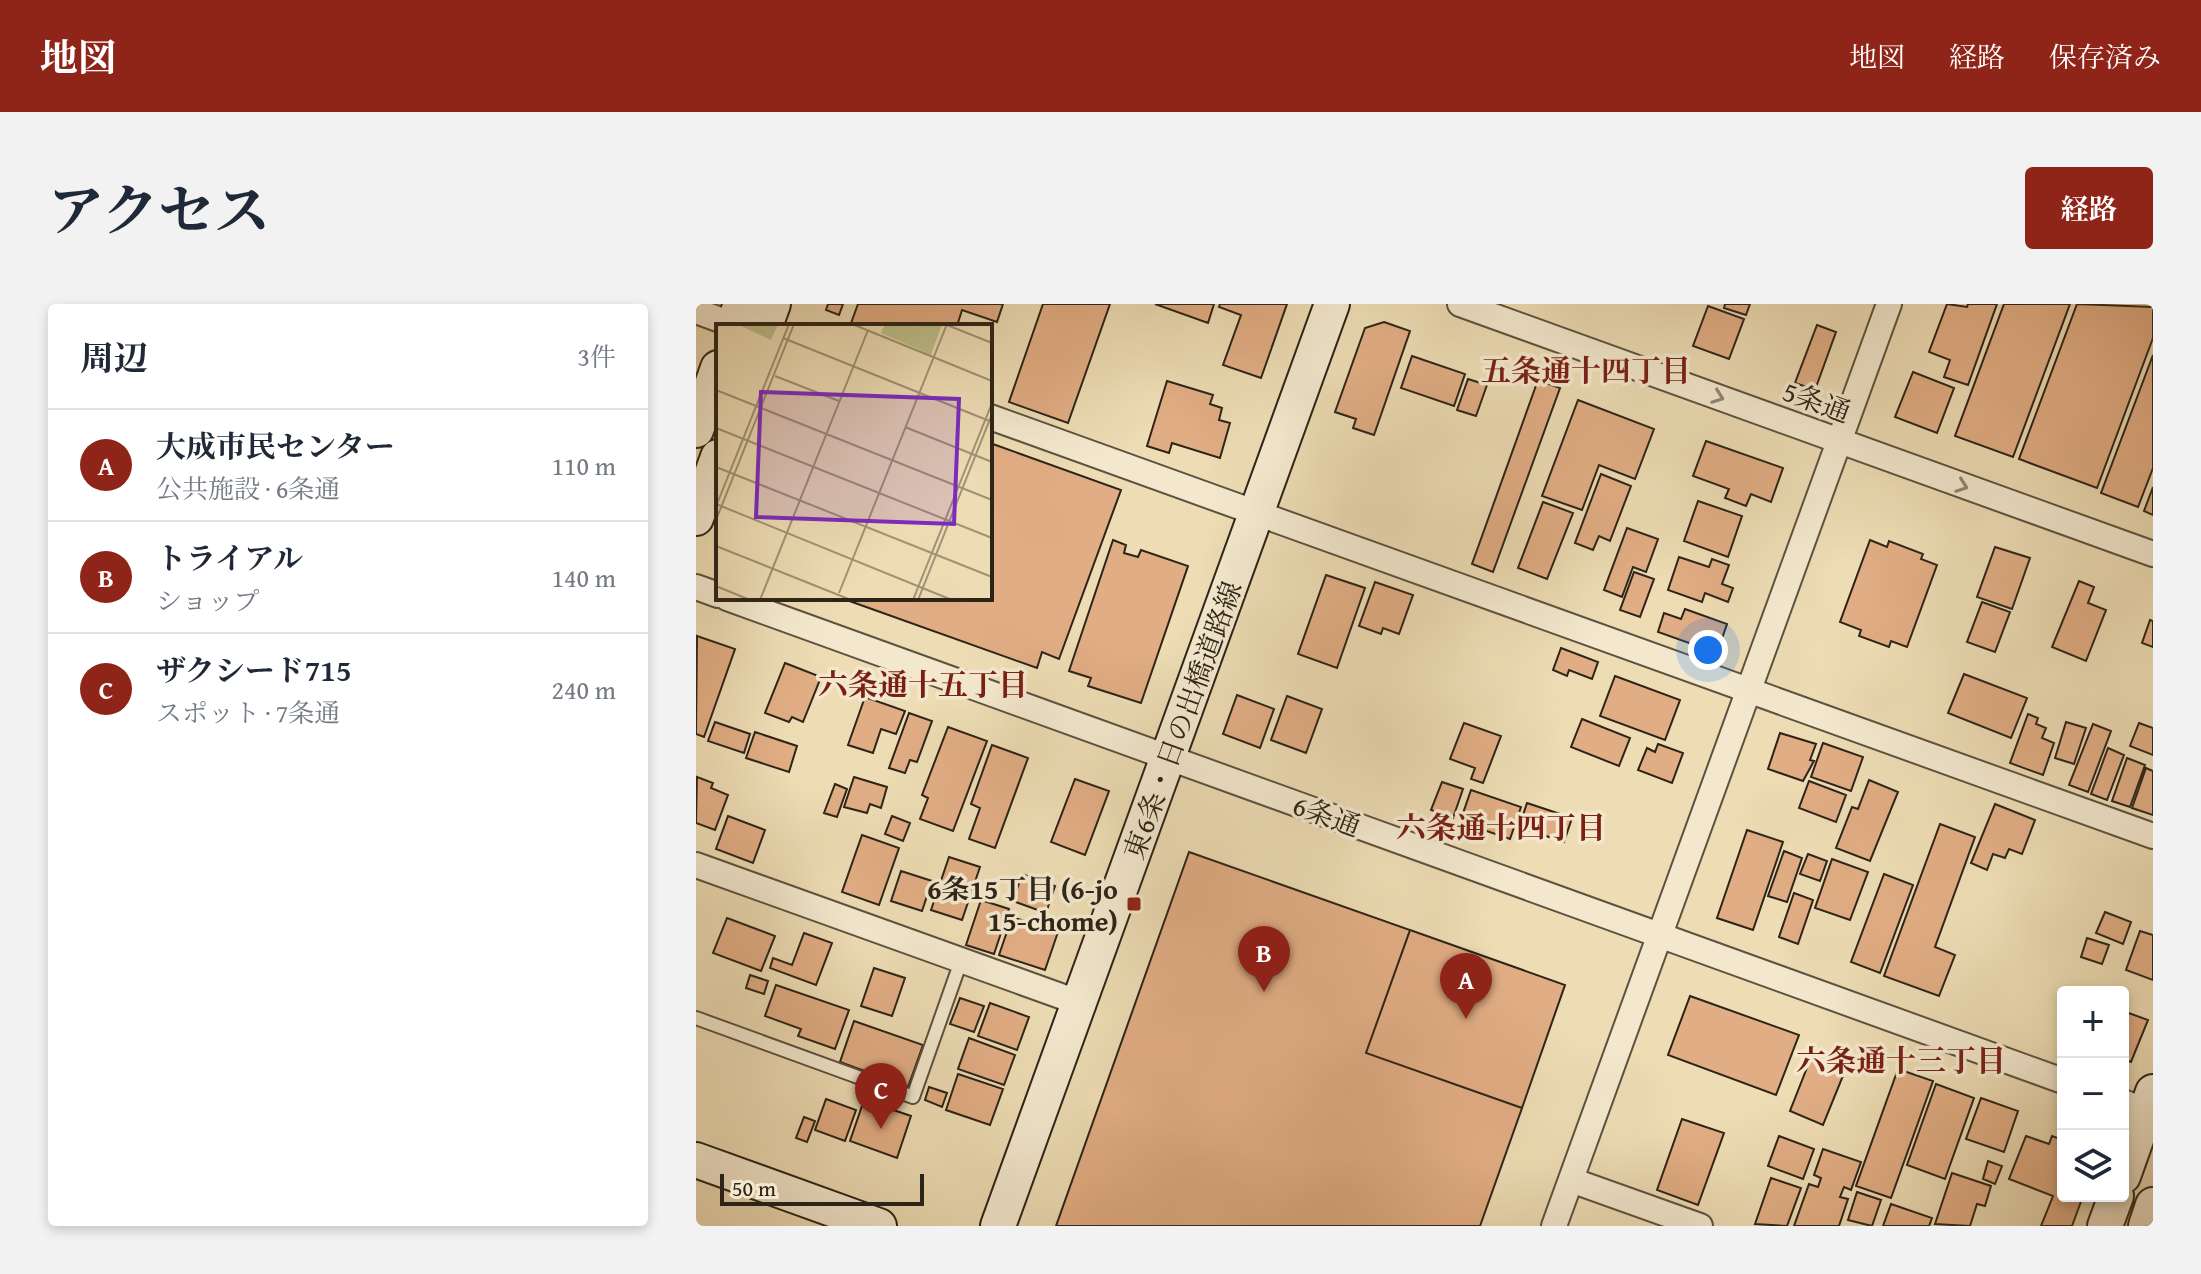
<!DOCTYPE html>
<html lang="ja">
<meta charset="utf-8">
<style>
:root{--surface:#fff;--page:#f2f2f3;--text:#1f2937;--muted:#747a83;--line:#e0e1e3;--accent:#8f2418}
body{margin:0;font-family:"Gentium Book Plus","Noto Serif JP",serif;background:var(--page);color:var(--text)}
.controls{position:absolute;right:24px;bottom:24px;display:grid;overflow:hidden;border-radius:8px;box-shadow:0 4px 12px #0003}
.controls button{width:72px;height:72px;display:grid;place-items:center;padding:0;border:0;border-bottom:2px solid var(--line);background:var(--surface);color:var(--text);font:40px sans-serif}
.scale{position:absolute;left:24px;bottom:20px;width:204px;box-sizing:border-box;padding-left:8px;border:4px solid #2d2418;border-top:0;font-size:22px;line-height:28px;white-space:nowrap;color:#2d2418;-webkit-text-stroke:6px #f3e8ce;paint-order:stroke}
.you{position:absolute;left:1012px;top:346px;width:28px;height:28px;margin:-20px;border:6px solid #fff;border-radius:50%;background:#1a73e8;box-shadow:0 0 0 12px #1a73e833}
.badge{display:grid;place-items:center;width:52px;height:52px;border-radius:50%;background:var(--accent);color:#fff;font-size:26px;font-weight:700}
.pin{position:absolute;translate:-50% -66px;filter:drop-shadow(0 2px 4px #0008)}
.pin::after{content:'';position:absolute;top:42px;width:28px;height:24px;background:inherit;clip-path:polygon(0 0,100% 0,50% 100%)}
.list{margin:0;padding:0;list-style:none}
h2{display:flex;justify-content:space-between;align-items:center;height:104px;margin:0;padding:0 32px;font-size:34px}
h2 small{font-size:26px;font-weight:400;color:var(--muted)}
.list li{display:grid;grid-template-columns:52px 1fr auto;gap:24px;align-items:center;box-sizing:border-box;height:112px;padding:0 32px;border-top:2px solid var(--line)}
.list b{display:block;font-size:30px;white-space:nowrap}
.list p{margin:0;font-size:26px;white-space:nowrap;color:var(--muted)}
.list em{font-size:26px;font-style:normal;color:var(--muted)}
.icon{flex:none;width:44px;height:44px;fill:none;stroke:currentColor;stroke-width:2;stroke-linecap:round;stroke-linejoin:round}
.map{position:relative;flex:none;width:1457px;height:922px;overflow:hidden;border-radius:8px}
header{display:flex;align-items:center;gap:48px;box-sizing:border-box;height:112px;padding:0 40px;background:var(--accent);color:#fff}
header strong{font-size:38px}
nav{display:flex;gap:44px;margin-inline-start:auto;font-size:28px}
.intro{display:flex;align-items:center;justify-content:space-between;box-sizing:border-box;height:192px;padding:0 48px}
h1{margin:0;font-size:56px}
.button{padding:20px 36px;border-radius:8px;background:var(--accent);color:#fff;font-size:28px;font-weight:700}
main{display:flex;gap:48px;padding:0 48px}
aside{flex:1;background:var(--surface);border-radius:8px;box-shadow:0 4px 12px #0003}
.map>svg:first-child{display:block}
</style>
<header>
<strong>地図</strong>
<nav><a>地図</a><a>経路</a><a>保存済み</a></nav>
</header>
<div class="intro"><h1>アクセス</h1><a class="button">経路</a></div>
<main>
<aside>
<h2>周辺<small>3件</small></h2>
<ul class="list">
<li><span class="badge">A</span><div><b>大成市民センター</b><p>公共施設 · 6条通</p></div><em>110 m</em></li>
<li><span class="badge">B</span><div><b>トライアル</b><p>ショップ</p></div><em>140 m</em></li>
<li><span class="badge">C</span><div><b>ザクシード715</b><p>スポット · 7条通</p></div><em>240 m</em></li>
</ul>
</aside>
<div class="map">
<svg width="1457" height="922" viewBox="0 0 1457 922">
<rect width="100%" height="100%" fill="#eddcb4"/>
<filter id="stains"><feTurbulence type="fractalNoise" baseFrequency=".0025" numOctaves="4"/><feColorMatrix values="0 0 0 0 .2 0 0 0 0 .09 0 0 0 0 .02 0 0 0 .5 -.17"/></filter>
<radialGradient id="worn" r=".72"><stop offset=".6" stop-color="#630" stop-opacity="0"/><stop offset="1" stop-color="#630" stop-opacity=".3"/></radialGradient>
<path fill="#e1ad84" stroke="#2d2418" stroke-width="2" d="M132,0H147L143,11L130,6Z
M162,0H307L301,18L266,6L261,22H154Z
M347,0H414L372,119L313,98Z
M459,0H518L512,19Z
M524,0H591L565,74L527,61L545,11L523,3Z
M1029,0H1054L1050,11L1028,4Z
M1251,0L1271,3L1272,0H1301L1272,81L1248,73L1254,56L1233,48Z
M1308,0H1374L1317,153L1259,132Z
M1381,0L1457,3V34L1401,184L1323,155Z
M1012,2L1048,15L1033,55L997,42Z
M688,18L714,27L678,131L657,124L660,115L639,108L669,24Z
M1121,21L1140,28L1119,86L1099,79Z
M1457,51V164L1442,203L1405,189Z
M716,52L769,70L758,102L705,84Z
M1217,68L1258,84L1241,129L1199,113Z
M772,75L791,81L780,112L761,106Z
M842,76L864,84L797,268L776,260Z
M471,77L517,91L514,100L526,104L523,116L534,119L524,154L476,139L473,149L451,142Z
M882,96L958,125L939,175L903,161L886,206L846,192Z
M1010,137L1087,164L1075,198L1055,190L1050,202L1029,194L1033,185L997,172Z
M294,139L425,186L363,355L346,348L341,364L145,294H294Z
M905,170L935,182L914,237L903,232L897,246L879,239Z
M1457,183V211L1448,207Z
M1002,197L1046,212L1032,253L988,237Z
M847,198L877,209L851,275L822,264Z
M931,224L962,235L950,268L937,263L926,293L908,286Z
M417,236L430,241L428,249L442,253L445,246L492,262L445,399L392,382L395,374L373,367Z
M1174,236L1191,243L1193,237L1227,250L1225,255L1241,261L1211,343L1195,337L1193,343L1163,332L1165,326L1144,318Z
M1299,243L1334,254L1316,305L1281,293Z
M983,253L1013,263L1016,255L1033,261L1026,280L1037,284L1032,298L1009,289L1006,298L972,286Z
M938,268L958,275L944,313L924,306Z
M630,271L669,284L641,364L602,350Z
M1383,277L1398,283L1392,299L1410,306L1390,357L1356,343Z
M679,278L717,291L703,330L687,324L685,330L663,322Z
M1286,298L1314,308L1299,348L1271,338Z
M989,305L1031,320L1021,349L962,328L968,309L985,315Z
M1454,316L1457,317V343L1446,339Z
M1,332L39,345L8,433L0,430Z
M865,344L902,358L896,375L873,366L871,372L857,366Z
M89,359L125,373L107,418L96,413L93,418L69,409Z
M1268,370L1331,394L1315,434L1252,409Z
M919,372L984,396L969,436L904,412Z
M541,391L578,405L564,444L527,430Z
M591,392L626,405L610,449L575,436Z
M169,393L209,407L200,430L185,425L177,449L152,441Z
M213,409L236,417L221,458L214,456L209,469L193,464Z
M1332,410L1342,414L1340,420L1350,424L1346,434L1358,439L1347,471L1314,459Z
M886,415L934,434L923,462L875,443Z
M19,418L54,430L48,449L12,437Z
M1370,418L1390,424L1378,460L1359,454Z
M768,419L805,432L787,479L775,475L779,464L754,455Z
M1443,419L1457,424V451L1434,442Z
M1397,420L1415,427L1392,488L1373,481Z
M252,423L291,437L257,527L224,515L232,494L226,491Z
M59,428L101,442L93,468L50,454Z
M1084,429L1120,440L1114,456L1118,457L1107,477L1072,465Z
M1127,439L1167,453L1155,487L1115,473Z
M962,440L987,449L976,479L942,466L951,444L959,448Z
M296,441L332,454L299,544L273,535L284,504L275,500Z
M1412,444L1428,451L1411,496L1395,490Z
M1431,454L1449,461L1434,503L1416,497Z
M1450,464L1457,467V511L1436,504Z
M1,473L17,479L15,484L32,491L19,526L0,519Z
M158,473L191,483L185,504L174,500L171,509L148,503Z
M379,475L413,487L389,551L355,538Z
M1173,476L1202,488L1174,557L1140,544L1156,503L1162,505Z
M1113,477L1150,491L1140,518L1103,504Z
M746,478L767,485L757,514L735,506Z
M139,480L151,485L141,513L128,509Z
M775,486L825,503L814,535L764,518Z
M831,499L876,514L868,538L823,523Z
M1299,500L1339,516L1326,550L1313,545L1309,554L1297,550L1291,566L1275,559Z
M32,512L69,526L57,559L20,545Z
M196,512L214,519L207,537L189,530Z
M1244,520L1279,533L1239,643L1259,651L1243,692L1188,672Z
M1051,526L1087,538L1057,626L1021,614Z
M166,531L203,544L183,601L146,588Z
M1088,547L1106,554L1091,598L1072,592Z
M493,548L714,626L670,749L826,804L784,922H360Z
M1112,550L1131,557L1124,577L1104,570Z
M253,553L284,563L266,616L235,606Z
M1136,555L1172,568L1154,616L1119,604Z
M205,567L236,577L226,607L195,597Z
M326,570L359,582L350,609L317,597Z
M1188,570L1217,581L1184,669L1155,658Z
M1098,589L1117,596L1102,640L1083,633Z
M285,596L313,605L298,650L270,641Z
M1409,608L1435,618L1427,640L1400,629Z
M316,613L362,628L349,666L303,651Z
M31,614L79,632L65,667L17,649Z
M714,626L869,681L826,804L670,749Z
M1444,627L1457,631V676L1430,666Z
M108,629L136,639L120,681L74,664L77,654L96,661Z
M1391,634L1413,641L1406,660L1385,653Z
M178,664L209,674L196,712L165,702Z
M54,671L72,677L68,690L50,684Z
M80,681L153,706L139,745L102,732L105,725L69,712Z
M994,692L1103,731L1080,791L972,751Z
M264,694L288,702L278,728L254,720Z
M294,699L333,713L321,746L282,732Z
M1427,707L1452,716L1435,758L1427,755Z
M158,717L227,741L212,783L144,758Z
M273,734L319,751L308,781L262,765Z
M1140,746L1155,752L1127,821L1094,807L1114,756L1132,764Z
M1202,765L1237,777L1195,894L1160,882Z
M262,770L307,785L294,821L250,806Z
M1240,780L1278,794L1249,875L1211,861Z
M233,783L251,789L246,803L229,796Z
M1285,794L1322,807L1308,848L1270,835Z
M130,795L160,806L149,837L119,826Z
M168,796L215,812L201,854L154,837Z
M108,813L119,817L111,838L100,834Z
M986,815L1028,829L1002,901L961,886Z
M1083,832L1118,845L1107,875L1072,862Z
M1330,832L1353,840L1356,832L1367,836V892H1387L1376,922H1345L1357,892L1313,875Z
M1127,845L1165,858L1155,886L1148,883L1144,893L1152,895L1143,922H1098L1113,880L1122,883L1125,874L1118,871Z
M1292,857L1306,862L1299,880L1287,875Z
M1256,869L1295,882L1289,902L1281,900L1274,922L1239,920Z
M1075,874L1105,884L1091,922L1059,920Z
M1161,888L1185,896L1176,922L1152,916Z
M1195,900L1236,914L1233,922H1187Z"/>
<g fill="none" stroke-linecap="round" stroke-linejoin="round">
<defs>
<path id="lane" d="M0,714L217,793L265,657"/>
<path id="street" d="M764,0L1457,250
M0,7L41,22
M294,113L1457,532
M0,283L22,291
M31,294L1367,777
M0,561L384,699
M1427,798L1450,807
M875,876L1004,922
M858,922L1193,0"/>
<path id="secondary" d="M37,22L45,0
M69,22L77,0
M0,126L22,64
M0,214L22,153
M0,856L183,922
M1427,872L1457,788
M302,922L636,0
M1409,922L1420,892
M1450,922L1457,901"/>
</defs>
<use href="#lane" stroke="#5d523f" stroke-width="16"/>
<use href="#street" stroke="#5d523f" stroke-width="28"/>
<use href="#secondary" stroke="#2d2418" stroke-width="38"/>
<use href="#lane" stroke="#f3e8ce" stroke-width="12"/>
<use href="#street" stroke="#f3e8ce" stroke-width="24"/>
<use href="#secondary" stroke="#f3e8ce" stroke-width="34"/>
</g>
<defs><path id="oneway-chevron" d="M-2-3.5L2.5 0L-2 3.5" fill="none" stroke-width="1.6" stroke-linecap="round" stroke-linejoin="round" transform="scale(2)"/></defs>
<g stroke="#908673">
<use href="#oneway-chevron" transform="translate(1022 93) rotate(20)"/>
<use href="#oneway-chevron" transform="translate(1266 182) rotate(20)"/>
</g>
<rect fill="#8f2418" stroke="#f3e8ce" stroke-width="3" x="430" y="592" width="16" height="16" rx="4"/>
<g text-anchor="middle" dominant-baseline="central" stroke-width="7" stroke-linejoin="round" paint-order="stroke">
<g font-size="28" fill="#2d2418" stroke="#f3e8ce">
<text transform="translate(1121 97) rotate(20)">5条通</text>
<text transform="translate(486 416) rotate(-70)">東6条・日の出橋道路線</text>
<text transform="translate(631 511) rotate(20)">6条通</text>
</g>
<g font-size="28" font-weight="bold" fill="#2d2418" stroke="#f3e8ce" text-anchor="end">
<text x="422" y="584">6条15丁目 (6-jo<tspan x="422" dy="32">15-chome)</tspan></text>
</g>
<g font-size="30" font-weight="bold" fill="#7a1f14" stroke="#f3e8ce">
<text x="890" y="66">五条通十四丁目</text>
<text x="227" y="380">六条通十五丁目</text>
<text x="805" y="523">六条通十四丁目</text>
<text x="1205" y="756">六条通十三丁目</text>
</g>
</g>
<g transform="translate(20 20)">
<rect width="276" height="276" fill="#eddcb4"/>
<path d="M21,0H62L55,16Z" fill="#bcbf8a"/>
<path d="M169,0H226L215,31L165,9Z" fill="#bcbf8a"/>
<path fill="none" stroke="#a09276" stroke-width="2" d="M136,0L276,57M231,1L276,19M67,14L276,98M59,52L123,77M0,66L276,176M189,103L276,138M0,104L276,214M0,143L276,253M0,180L236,276M1,180L73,0M0,196L78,0M0,222L135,276M0,262L34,276M123,269L231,0M44,276L152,6M197,276L276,79M202,276L276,90"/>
<path fill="#7b2cbf" fill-opacity="0.15" stroke="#7b2cbf" stroke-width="4" d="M45,68L243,75L238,200L40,193Z"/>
<rect width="276" height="276" fill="none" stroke="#2d2418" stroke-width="4"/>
</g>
<rect width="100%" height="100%" filter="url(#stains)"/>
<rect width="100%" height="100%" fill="url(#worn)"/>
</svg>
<div class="controls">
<button>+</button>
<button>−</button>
<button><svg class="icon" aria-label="layers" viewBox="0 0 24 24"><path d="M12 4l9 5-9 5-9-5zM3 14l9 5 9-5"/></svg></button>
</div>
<div class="scale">50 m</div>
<div class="you"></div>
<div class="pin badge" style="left:770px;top:715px">A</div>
<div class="pin badge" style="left:568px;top:688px">B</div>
<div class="pin badge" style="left:185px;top:825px">C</div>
</div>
</main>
